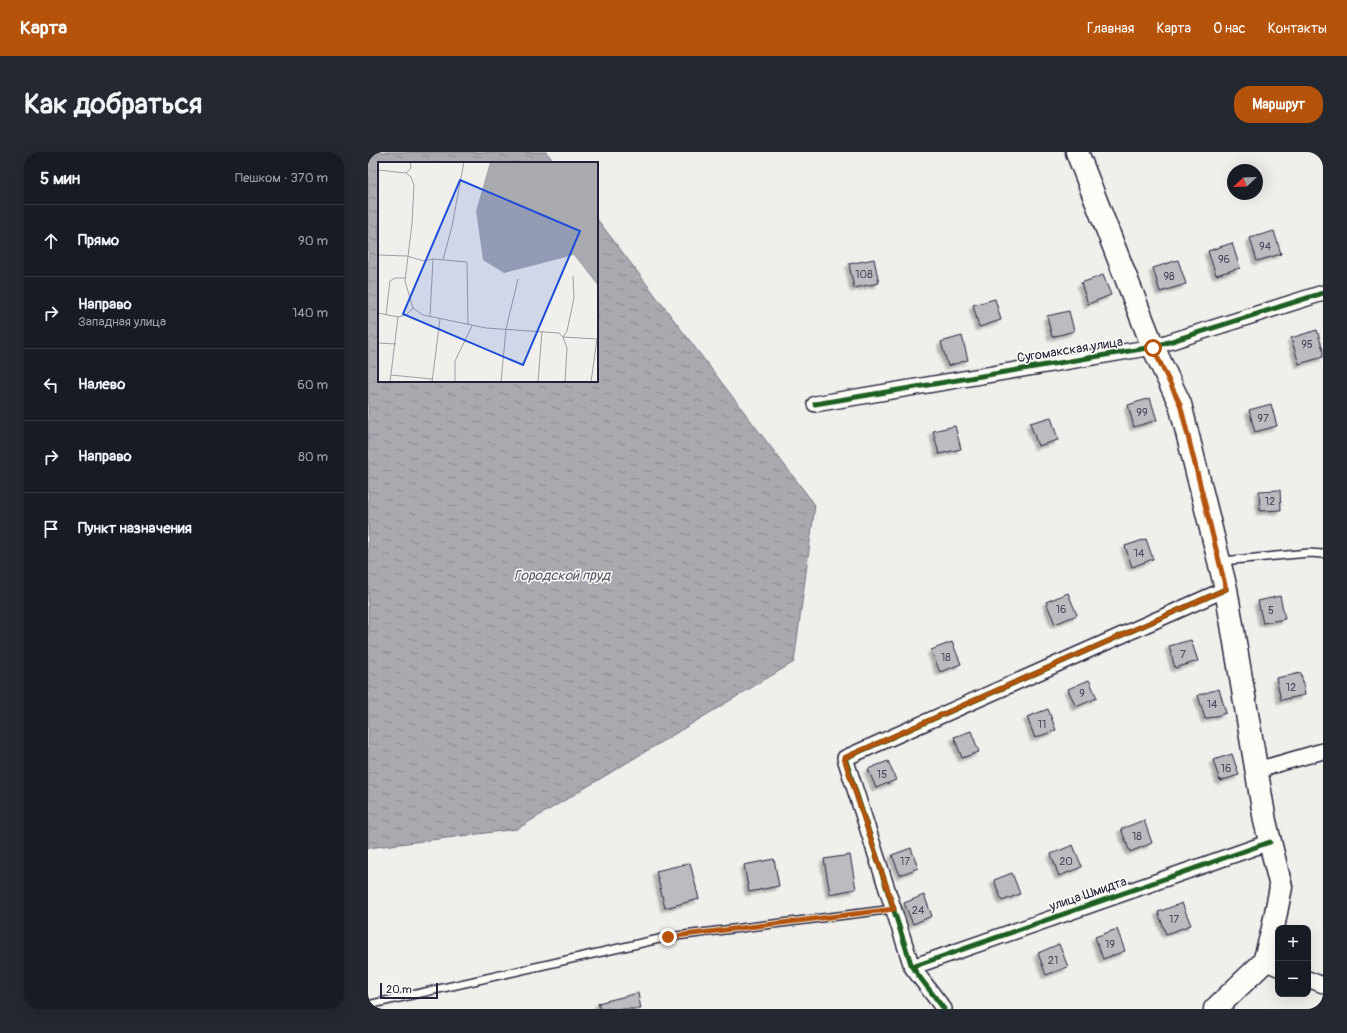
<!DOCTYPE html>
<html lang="ru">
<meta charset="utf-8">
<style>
:root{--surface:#171b24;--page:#242831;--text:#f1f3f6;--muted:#9ea1a6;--line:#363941;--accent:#b45309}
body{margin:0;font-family:Pangolin,sans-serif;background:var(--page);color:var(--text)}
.controls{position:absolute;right:12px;bottom:12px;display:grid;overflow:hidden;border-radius:8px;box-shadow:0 4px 16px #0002}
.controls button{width:36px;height:36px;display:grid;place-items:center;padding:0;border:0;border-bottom:1px solid var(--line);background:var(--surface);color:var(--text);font:20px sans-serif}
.compass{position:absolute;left:859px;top:12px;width:36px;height:36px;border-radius:50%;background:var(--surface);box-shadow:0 4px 16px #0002;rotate:247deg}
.scale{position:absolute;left:12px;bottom:10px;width:58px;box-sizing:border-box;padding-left:4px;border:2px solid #22223b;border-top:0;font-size:11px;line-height:14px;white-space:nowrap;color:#22223b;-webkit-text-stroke:3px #fdfcf7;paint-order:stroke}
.stop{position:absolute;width:12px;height:12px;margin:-9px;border:3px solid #b45309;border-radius:50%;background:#fff}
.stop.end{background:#b45309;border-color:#fff;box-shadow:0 1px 4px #0008}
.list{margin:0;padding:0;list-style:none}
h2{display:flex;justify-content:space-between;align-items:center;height:52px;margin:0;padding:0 16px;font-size:17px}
h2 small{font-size:13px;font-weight:400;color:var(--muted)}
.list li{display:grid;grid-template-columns:26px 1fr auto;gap:12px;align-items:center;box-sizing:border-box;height:72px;padding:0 16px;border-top:1px solid var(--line)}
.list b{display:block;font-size:15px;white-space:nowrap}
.list p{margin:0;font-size:13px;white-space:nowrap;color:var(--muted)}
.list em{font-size:13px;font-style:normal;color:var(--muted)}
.icon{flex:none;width:22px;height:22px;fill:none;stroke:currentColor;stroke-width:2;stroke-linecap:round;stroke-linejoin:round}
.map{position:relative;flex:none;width:955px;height:857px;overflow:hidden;border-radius:16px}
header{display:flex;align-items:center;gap:24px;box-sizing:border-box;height:56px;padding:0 20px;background:var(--accent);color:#fff}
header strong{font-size:19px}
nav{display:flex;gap:22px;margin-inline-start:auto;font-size:14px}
.intro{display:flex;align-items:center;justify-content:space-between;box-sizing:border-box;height:96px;padding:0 24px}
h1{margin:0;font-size:28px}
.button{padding:10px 18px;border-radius:16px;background:var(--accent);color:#fff;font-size:14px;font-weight:700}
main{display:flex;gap:24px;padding:0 24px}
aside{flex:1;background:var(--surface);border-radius:16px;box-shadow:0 4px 16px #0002}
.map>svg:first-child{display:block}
</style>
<header>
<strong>Карта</strong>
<nav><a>Главная</a><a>Карта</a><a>О нас</a><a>Контакты</a></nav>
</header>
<div class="intro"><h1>Как добраться</h1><a class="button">Маршрут</a></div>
<main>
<aside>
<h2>5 мин<small>Пешком · 370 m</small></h2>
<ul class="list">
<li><svg class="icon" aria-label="ahead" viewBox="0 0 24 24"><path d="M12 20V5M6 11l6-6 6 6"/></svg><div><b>Прямо</b></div><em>90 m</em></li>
<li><svg class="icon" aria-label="right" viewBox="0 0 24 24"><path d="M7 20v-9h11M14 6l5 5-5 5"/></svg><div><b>Направо</b><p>Западная улица</p></div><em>140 m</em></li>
<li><svg class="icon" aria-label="left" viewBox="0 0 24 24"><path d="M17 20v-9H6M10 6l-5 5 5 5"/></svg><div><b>Налево</b></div><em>60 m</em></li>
<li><svg class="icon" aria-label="right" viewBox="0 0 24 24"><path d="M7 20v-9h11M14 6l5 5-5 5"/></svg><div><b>Направо</b></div><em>80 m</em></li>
<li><svg class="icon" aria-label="arrive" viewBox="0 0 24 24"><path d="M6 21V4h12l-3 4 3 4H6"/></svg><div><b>Пункт назначения</b></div></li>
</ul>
</aside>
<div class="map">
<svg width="955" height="857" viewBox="0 0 955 857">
<defs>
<pattern id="water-ripples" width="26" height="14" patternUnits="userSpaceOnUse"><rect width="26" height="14" fill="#a9a9b0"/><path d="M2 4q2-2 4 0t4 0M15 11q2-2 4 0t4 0" fill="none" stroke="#898990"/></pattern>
<filter id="shadow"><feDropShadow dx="-3.5" dy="3.5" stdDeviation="1" flood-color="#0004"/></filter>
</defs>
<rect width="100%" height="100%" fill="#f0efec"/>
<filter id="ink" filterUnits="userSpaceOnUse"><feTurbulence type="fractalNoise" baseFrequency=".025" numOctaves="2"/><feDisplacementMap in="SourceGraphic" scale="8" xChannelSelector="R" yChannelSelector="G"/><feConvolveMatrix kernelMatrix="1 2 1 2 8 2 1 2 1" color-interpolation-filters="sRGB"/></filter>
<g filter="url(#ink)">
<path fill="url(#water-ripples)" stroke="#737381" d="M0,0H178L187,11H11V229H229V67L447,353L426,510L149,677L0,696Z"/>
<path fill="#bcbcc0" stroke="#22223b" filter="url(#shadow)" d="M906,79L913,102L889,109L882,86Z
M864,91L872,116L848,123L840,99Z
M506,107L511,131L486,136L481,112Z
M810,108L818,132L792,140L785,116Z
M735,123L743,143L720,152L713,131Z
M627,147L633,168L611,175L605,153Z
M701,159L706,179L684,185L679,164Z
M949,178L955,198V205L931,212L923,186Z
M594,184L600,208L580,214L573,190Z
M782,246L789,268L766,275L760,253Z
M903,252L909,274L887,280L881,258Z
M683,265L690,288L670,294L662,271Z
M587,274L593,297L571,302L565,279Z
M912,338L913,358L892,359L891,339Z
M778,387L785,407L764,415L757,394Z
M700,441L709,463L687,472L678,450Z
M912,444L917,467L895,471L890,449Z
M823,488L830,509L807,516L801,494Z
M584,490L593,512L572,520L563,498Z
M933,521L937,543L913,548L908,526Z
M721,528L729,546L708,555L700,537Z
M851,537L858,561L837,567L830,543Z
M680,557L688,578L667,586L659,565Z
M603,579L611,600L594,606L586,585Z
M864,602L871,623L852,629L845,608Z
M520,609L528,628L508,636L500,617Z
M776,668L784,691L762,700L753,677Z
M705,693L714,715L691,724L683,702Z
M543,696L550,716L532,723L524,703Z
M482,703L488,737L462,742L456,707Z
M406,707L411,734L381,740L376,713Z
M322,711L331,747L297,756L288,719Z
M644,721L652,742L634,749L626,728Z
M556,743L564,764L545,772L536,751Z
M814,751L823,773L798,782L790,760Z
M749,777L757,799L735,807L727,785Z
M691,792L700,815L678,823L670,801Z
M270,841L273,857H232L230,851Z"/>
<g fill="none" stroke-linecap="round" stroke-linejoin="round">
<defs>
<path id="lane" d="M854,409L941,401L955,402
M0,853L300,785L526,757"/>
<path id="street" d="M447,252L785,195L955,141
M889,618L955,599
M896,810L910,816
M544,815L902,690
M940,827L955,833
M576,857L544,815L477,606L858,437"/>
<path id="primary" d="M709,0L785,195L812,252L858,437L897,669L913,735L904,781L896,810L847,857"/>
</defs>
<use href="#lane" stroke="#22223b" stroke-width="10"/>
<use href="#street" stroke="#22223b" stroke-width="18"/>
<use href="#primary" stroke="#22223b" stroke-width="25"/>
<use href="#lane" stroke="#fdfcf7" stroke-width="7"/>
<use href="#street" stroke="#fdfcf7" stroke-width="15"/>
<use href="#primary" stroke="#fdfcf7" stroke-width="22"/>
<defs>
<path id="cycleway" d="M447,252L785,195L955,141
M544,815L902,690
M576,857L544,815L477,606L858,437"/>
</defs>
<use href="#cycleway" stroke="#fdfcf7" stroke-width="8"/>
<use href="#cycleway" stroke="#1b5e20" stroke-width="5"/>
</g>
</g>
<g fill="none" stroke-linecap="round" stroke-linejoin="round" filter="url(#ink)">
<path stroke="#b45309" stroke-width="5" d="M300,785L526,757L476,606L858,437L812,252L785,196"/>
</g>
<g text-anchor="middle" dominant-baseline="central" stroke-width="3" stroke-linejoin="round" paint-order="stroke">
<g font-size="11" fill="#48485c">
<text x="897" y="94">94</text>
<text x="856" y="107">96</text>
<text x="496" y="122">108</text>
<text x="801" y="124">98</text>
<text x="939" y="192">95</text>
<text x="774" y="260">99</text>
<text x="895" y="266">97</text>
<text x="902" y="349">12</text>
<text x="771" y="401">14</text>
<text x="693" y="457">16</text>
<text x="903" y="458">5</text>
<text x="815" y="502">7</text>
<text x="578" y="505">18</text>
<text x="923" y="535">12</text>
<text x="714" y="541">9</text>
<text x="844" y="552">14</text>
<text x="674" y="572">11</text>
<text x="858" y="616">16</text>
<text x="514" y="622">15</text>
<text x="769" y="684">18</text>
<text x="537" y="709">17</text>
<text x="698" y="709">20</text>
<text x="550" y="758">24</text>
<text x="806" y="767">17</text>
<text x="742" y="792">19</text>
<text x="685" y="808">21</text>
</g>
<g font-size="13" fill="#22223b" stroke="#fdfcf7">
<text transform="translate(702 198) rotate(-9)">Сугомакская улица</text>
<text transform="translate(720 742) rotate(-19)">улица Шмидта</text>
</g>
<g font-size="14" font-style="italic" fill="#58586a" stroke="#fdfcf7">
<text x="194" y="423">Городской пруд</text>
</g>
</g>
<g transform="translate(10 10)">
<rect width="220" height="220" fill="#f0efec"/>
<path d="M112,0H220V124L196,93L126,111L105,98L98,49Z" fill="#a9a9b0"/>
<path fill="none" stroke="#9e9da5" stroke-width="1" d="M0,8L28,11L33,15L36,23L34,62L27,119L35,146L45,153L108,166L181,171L185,175L189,186L187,220M28,11L33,6L32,0M0,93L29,94L46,99L55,97L89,100L90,163M65,98L74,64L86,0M0,151L20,155M8,153L12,119L17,116H27M52,154L55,97M185,175L189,169L196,136L195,114M185,175L219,177M0,181L18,182M13,213L54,217M12,220L20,155L28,153L35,146M54,220L62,157M77,220V199L94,164M123,220L128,167L140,117M160,220L164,169M213,220L219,177"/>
<path fill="#1d4ed8" fill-opacity="0.15" stroke="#1d4ed8" stroke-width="2" d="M82,18L202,69L145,203L25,152Z"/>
<rect width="220" height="220" fill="none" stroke="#22223b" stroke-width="2"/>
</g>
</svg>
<div class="controls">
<button>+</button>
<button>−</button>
</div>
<svg class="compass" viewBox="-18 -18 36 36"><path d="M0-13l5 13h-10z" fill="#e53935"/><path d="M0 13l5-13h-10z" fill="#9ea1a6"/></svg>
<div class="scale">20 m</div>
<div class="stop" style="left:785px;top:196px"></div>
<div class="stop end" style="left:300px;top:785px"></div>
</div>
</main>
